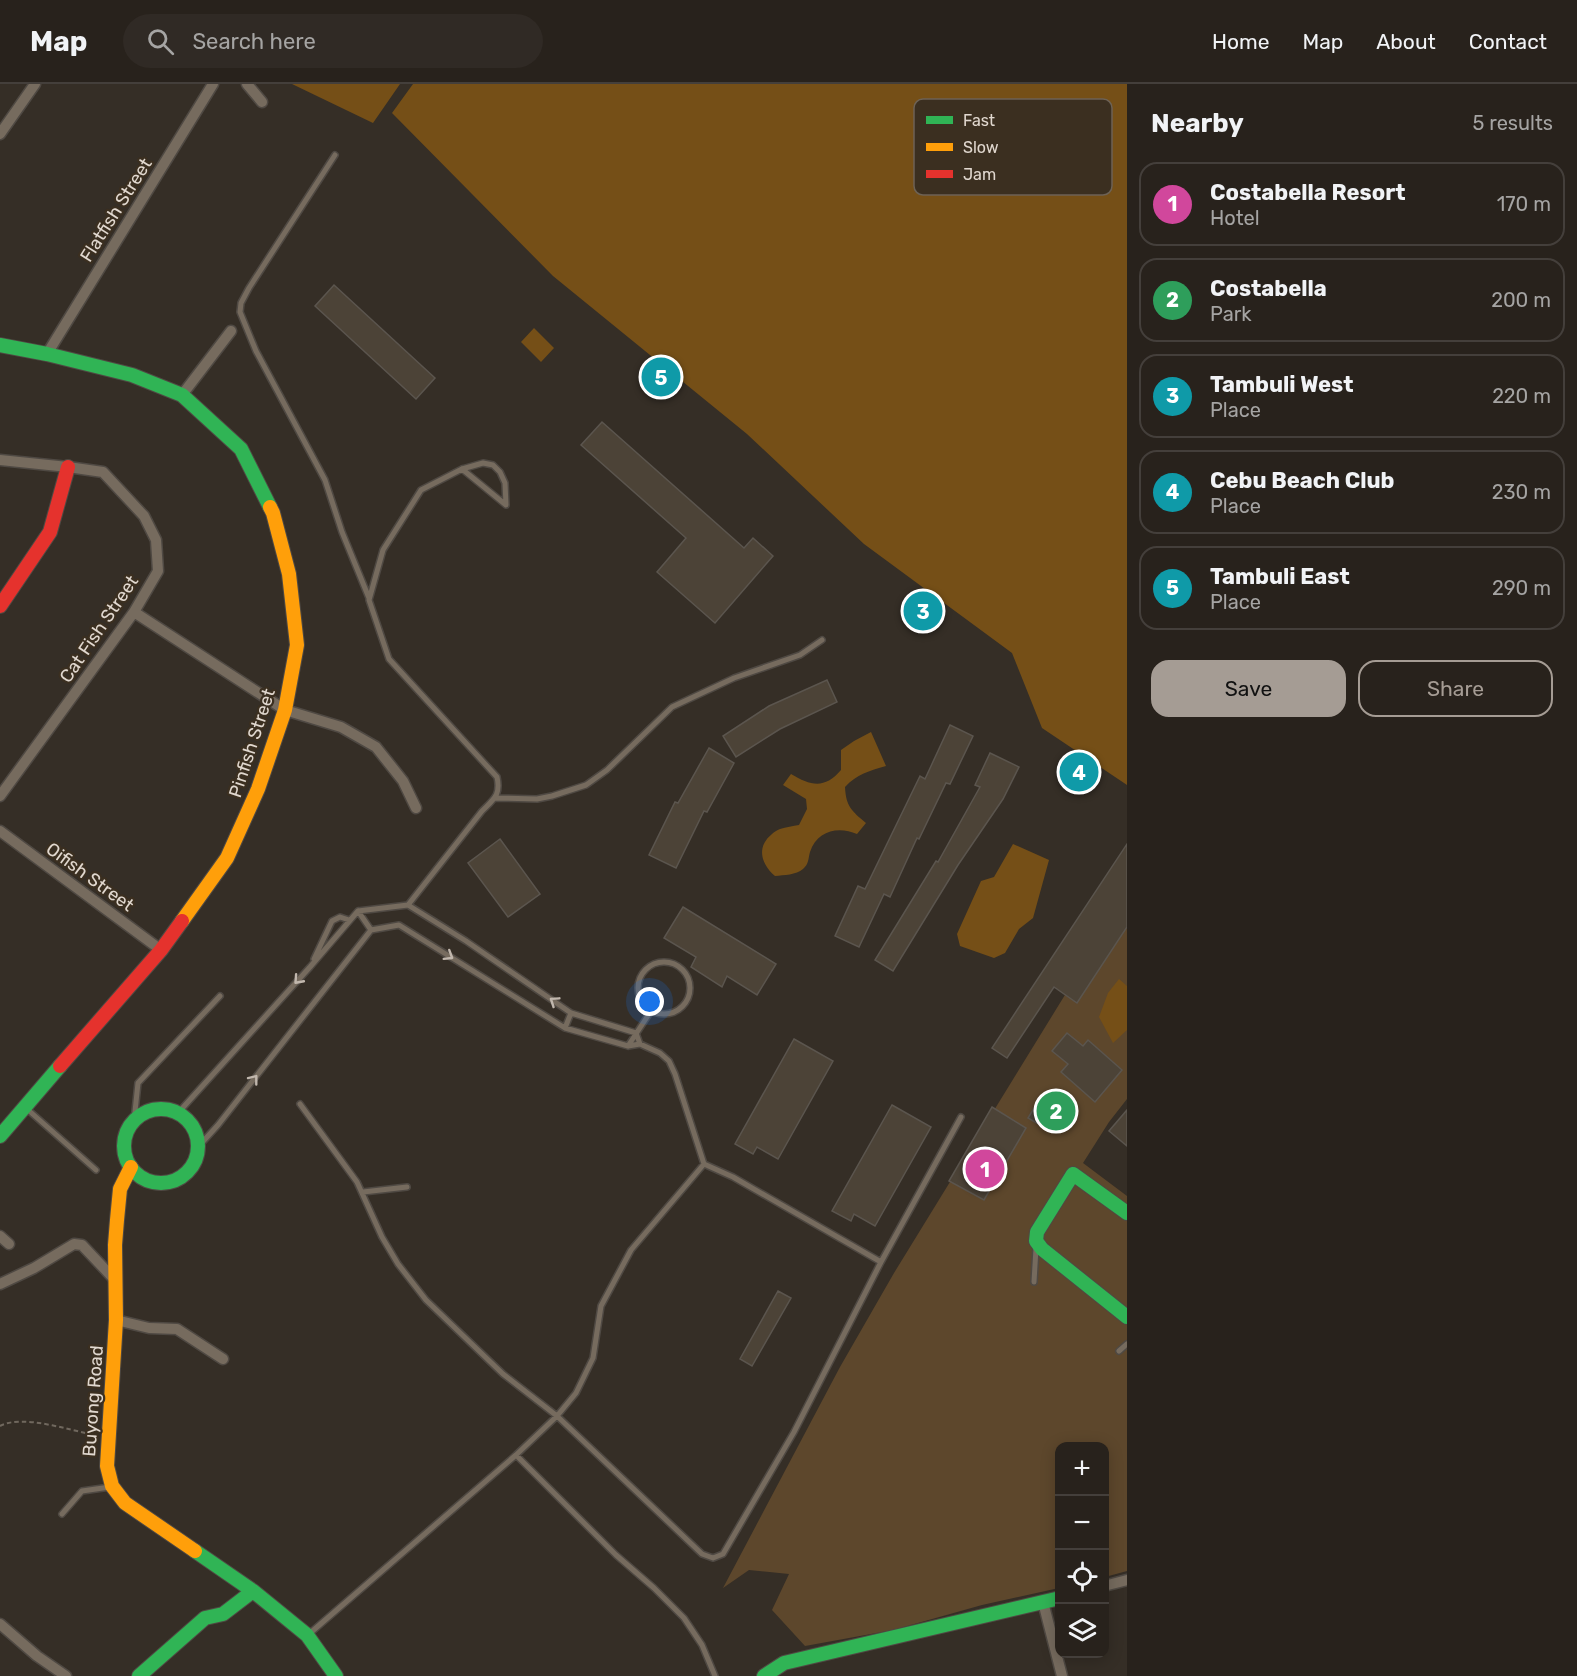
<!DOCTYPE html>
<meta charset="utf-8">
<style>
:root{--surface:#28221c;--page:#302a25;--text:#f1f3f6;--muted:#a5a4a3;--line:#443f3b;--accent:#a59c94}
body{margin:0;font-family:Rubik,sans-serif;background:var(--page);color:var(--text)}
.controls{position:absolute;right:18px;bottom:18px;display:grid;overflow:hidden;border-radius:12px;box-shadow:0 3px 15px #0003}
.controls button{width:54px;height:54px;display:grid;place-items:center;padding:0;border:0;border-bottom:2px solid var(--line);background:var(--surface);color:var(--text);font:30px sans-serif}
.you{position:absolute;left:650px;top:918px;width:21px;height:21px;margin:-15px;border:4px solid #fff;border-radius:50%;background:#1a73e8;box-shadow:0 0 0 9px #1a73e833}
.badge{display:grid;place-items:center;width:39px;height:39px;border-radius:50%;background:var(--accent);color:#fff;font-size:20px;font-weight:700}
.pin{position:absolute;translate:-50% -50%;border:3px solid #fff;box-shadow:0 2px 6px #0006}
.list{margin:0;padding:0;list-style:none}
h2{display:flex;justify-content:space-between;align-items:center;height:78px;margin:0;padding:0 24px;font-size:26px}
h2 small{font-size:20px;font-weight:400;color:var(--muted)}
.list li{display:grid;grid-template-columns:39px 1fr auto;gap:18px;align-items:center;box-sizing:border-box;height:84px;margin:0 12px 12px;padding:0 12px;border:2px solid var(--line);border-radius:18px}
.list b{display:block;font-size:22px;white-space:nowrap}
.list p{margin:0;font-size:20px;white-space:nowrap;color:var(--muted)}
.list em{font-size:20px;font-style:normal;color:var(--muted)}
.actions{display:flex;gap:12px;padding:18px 24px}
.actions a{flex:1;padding:14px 0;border:2px solid var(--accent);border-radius:18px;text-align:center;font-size:21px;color:var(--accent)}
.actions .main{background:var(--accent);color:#111}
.icon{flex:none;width:33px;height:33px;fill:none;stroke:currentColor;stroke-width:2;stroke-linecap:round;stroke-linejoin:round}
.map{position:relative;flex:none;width:1127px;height:1592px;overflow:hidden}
header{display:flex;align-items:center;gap:36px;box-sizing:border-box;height:84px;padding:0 30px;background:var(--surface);border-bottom:2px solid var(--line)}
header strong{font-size:28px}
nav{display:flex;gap:33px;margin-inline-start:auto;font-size:21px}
.search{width:420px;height:54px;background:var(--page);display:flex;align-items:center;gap:15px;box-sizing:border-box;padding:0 21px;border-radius:33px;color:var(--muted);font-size:22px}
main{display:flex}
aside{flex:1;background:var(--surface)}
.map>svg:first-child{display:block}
</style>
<header>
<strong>Map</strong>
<div class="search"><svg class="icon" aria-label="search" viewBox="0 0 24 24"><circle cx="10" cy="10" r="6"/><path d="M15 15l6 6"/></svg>Search here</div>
<nav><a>Home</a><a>Map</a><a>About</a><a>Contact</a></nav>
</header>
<main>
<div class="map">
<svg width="1127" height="1592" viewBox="0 0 1127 1592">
<rect width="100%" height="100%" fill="#352e26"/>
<path fill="#5d472c" d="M1127,810V1015L1109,1038L1083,1079L1127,1112V1487L1105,1493L1104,1362H1060L1059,1504L982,1521L893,1546L805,1562L772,1526L789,1490L749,1486L723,1504L840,1283L894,1189Z"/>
<path fill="#754f17" d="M292,0H400L373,39Z
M413,0H1127V701L1042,644L1012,569L864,460L747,350L553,192L392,29Z
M534,244L554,264L541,278L521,258Z
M871,648L886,682C869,687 857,690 845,703C846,723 852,727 866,739L857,750C839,742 817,746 810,768C808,775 809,780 803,785C796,791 784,791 775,792C761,780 756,763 772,750C774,748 777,746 780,745C786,743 793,742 799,741L807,725L806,715L783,701L791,690C811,702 825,705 841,686V666L854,657Z
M1013,760L1049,776L1033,834L1019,845L1005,869L994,874L960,862L957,850L981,797L994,793Z
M1119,895L1127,902V946L1113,959L1099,933L1108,909Z"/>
<path fill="#4c4337" stroke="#5b554e" stroke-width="1.5" d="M334,201L435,294L416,315L315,222Z
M602,338L744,464L753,454L773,472L715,539L657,488L686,454L581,361Z
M827,596L837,618L780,645L736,673L723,652L769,622Z
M950,641L973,652L950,700L946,699L919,755L917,754L890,813L884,810L859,863L835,852L858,802L865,805L920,692L925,695Z
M709,664L734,679L707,728L704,727L676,784L649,771L675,718L678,719Z
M990,669L1019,683L1003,715L958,781L893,887L875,876L936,777L938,778L980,703L975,701Z
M500,755L540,810L508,833L468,779Z
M1127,760V843L1077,919L1054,903L1007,974L992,964Z
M683,823L776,880L757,911L727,892L722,903L691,883L696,873L664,854Z
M1067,949L1083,962L1088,956L1122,986L1095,1018L1061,988L1068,980L1052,967Z
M794,955L833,977L778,1075L757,1063L753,1070L735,1060Z
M1042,1011L1065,1025L1052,1048L1028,1034Z
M892,1021L931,1043L875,1142L854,1130L851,1137L832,1127Z
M992,1023L1026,1044L984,1116L949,1097Z
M1127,1026V1062L1109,1047Z
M778,1207L791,1214L752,1282L740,1275Z"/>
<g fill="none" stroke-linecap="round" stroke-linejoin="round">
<defs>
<path id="lane" d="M335,71L249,204L241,219L240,228L256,267L325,396L342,448L369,514
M495,714L537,715L552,712L586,701L607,686L672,623L734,594L800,571L822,556
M408,821L482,727C494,715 501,711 497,693L389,575L369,516L383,466L421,406L462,385L483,379L493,381L500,388L505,399L506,421L462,385
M358,827L371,846
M314,875L332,837L340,833L349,836
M638 904a26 26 0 1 1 52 0a26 26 0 1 1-52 0Z
M565,944L571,929
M628,962L651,927
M300,1020L357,1098L382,1153L398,1180L426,1216L503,1290L557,1332L702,1470L713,1474L723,1470L794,1348L881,1178L961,1033
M27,1025L96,1086
M178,1029L310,883L358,827L408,821L466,857L571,929L636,949L640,960
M134,1037L138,999L220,912
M198,1063L218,1041L371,846L399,841L565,944L628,962L640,960L660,969L669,977L675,990L704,1080L733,1093L881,1178
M363,1108L407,1103
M1034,1198L1036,1164
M1119,1267L1127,1260
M516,1371L616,1471L654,1504L684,1534L702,1561L715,1592
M62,1430L82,1407L110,1403
M309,1550L516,1371L557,1332L576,1309L593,1274L601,1222L631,1166L704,1080"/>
<path id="street" d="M247,0L262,18
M0,50L35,0
M47,270L213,0
M182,311L231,247
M0,376L68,383L103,388L144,432L156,456L158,487L134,528L0,712
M134,528L285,626L341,643L376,663L403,697L416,724
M0,747L161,866
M0,1152L9,1160
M0,1200L34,1184L74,1160L82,1161L116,1197
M116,1236L149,1244L177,1245L223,1275
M1104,1502L1127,1496
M1043,1518L1062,1592
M0,1540L37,1572L66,1592"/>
<path id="fast" d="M0,261L47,270L132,291L182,311L241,365L270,423
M124 1062a37 37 0 1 1 74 0a37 37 0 1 1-74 0Z
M0,1052L60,982
M1127,1129L1073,1090L1037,1148L1036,1157L1042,1165L1127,1233
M195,1467L253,1507L307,1551L336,1592
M139,1592L205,1534L223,1530L253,1507
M764,1592L784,1579L1060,1514"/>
<path id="slow" d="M182,837L227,774L258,705L285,626L297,561L289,490L273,429L270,423
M131,1083L120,1105L117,1136L115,1161L116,1236L107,1382L112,1402L125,1419L195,1467"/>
<path id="jam" d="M0,522L50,448L68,383
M60,982L161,866L182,837"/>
</defs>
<use href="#lane" stroke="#4f4943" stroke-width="8"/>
<use href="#street" stroke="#4f4943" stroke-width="13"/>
<use href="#fast" stroke="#4f4943" stroke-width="16"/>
<use href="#slow" stroke="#4f4943" stroke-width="16"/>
<use href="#jam" stroke="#4f4943" stroke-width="16"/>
<path stroke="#70685e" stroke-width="2" stroke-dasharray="4.5 3" stroke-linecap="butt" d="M0,1342C22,1330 69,1346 94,1351"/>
<use href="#lane" stroke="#766b5e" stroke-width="5"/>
<use href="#street" stroke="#766b5e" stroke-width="10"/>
<use href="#fast" stroke="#30b455" stroke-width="14"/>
<use href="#slow" stroke="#ff9f0a" stroke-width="14"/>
<use href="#jam" stroke="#e5322d" stroke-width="14"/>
</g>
<defs><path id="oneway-chevron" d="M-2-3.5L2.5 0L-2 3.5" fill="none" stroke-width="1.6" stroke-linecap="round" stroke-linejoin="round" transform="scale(1.5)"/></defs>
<g stroke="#c1b7ad">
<use href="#oneway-chevron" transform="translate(449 872) rotate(32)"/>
<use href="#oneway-chevron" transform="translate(298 896) rotate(132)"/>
<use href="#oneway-chevron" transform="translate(554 917) rotate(-146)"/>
<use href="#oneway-chevron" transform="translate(254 995) rotate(-52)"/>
</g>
<g text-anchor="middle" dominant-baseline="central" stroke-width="4.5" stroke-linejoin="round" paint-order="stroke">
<g font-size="18" fill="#e1d8cf" stroke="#3b2f20">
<text transform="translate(116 126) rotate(-58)">Flatfish Street</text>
<text transform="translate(99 545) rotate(-56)">Cat Fish Street</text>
<text transform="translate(252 659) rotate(-72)">Pinfish Street</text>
<text transform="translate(90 793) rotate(36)">Oifish Street</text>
<text transform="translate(93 1317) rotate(-86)">Buyong Road</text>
</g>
</g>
<rect x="914" y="15" width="198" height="96" rx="9" fill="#3b2f20" stroke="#6d6255" stroke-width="1.5"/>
<rect x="926" y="32" width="27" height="8" fill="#30b455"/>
<rect x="926" y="59" width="27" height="8" fill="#ff9f0a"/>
<rect x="926" y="86" width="27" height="8" fill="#e5322d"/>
<g font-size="16" fill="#e1d8cf">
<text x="963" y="42">Fast</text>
<text x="963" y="69">Slow</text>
<text x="963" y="96">Jam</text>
</g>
</svg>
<div class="controls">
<button>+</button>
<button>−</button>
<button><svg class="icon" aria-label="locate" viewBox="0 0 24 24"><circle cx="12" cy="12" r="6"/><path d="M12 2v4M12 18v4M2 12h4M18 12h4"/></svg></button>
<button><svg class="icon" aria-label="layers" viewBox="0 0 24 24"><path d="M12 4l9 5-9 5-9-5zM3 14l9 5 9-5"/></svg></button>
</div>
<div class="you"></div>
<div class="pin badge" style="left:985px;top:1085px;background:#d1479c">1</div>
<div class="pin badge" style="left:1056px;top:1027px;background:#2e9e5b">2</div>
<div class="pin badge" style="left:923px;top:527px;background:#0f9aa8">3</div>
<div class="pin badge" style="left:1079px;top:688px;background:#0f9aa8">4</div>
<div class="pin badge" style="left:661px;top:293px;background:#0f9aa8">5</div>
</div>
<aside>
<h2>Nearby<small>5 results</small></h2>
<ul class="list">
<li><span class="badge" style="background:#d1479c">1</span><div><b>Costabella Resort</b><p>Hotel</p></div><em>170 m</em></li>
<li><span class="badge" style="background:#2e9e5b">2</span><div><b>Costabella</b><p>Park</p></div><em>200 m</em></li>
<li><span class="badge" style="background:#0f9aa8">3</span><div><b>Tambuli West</b><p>Place</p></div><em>220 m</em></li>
<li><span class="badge" style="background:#0f9aa8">4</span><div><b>Cebu Beach Club</b><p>Place</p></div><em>230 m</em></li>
<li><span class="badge" style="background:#0f9aa8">5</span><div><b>Tambuli East</b><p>Place</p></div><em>290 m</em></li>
</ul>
<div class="actions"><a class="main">Save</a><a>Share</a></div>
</aside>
</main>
